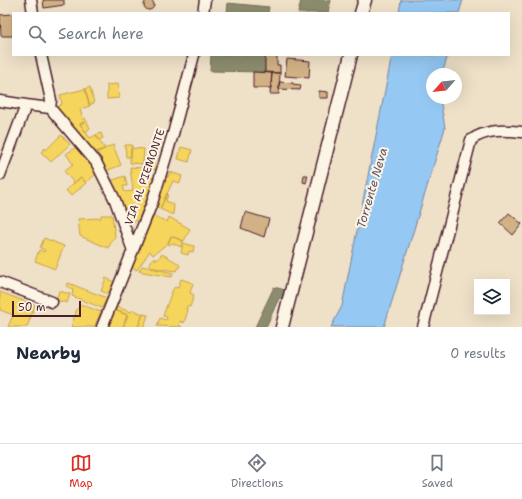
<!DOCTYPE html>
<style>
:root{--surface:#fff;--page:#f2f2f3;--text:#1f2937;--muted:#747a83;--line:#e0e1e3;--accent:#d93025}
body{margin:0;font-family:"Shantell Sans",sans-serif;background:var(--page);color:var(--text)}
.controls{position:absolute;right:12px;bottom:12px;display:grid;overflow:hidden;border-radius:0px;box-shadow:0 4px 16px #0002}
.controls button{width:36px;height:36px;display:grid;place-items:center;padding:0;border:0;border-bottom:1px solid var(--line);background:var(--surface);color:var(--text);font:20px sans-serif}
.compass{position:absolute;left:426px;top:68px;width:36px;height:36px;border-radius:50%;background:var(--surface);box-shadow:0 4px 16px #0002;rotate:243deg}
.scale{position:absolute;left:12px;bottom:10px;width:69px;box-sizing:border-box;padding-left:4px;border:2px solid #4a1f2b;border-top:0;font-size:11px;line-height:14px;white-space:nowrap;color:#4a1f2b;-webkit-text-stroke:3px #fcf5e5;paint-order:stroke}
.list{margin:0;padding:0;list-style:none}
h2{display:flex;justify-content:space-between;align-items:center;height:52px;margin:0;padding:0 16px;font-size:17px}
h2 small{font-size:13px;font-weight:400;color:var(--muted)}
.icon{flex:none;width:22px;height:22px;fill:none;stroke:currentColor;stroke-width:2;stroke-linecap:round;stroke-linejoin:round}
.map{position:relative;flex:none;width:522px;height:327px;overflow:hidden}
.search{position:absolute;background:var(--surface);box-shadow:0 4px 16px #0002;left:12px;right:12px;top:12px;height:44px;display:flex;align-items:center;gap:10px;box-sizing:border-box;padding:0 14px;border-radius:0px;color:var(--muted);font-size:15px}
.sheet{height:116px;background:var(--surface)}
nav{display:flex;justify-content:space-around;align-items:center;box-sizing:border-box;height:56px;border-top:1px solid var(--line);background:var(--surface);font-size:11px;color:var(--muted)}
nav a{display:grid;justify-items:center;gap:2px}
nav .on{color:var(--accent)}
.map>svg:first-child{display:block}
</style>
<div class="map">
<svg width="522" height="327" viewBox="0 0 522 327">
<rect width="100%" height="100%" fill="#efe1c8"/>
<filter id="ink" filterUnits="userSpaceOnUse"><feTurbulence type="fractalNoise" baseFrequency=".025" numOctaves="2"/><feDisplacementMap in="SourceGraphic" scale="8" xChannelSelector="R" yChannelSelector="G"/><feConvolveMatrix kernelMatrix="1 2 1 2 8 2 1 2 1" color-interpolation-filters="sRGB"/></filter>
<g filter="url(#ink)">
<path fill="#95c8f2" stroke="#7784a2" d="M401,0H463L459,13H399Z
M392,55H448L442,74H432V98H440L445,128L384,327H331L342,306Z"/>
<path fill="#f6d55c" stroke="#c29e4d" d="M118,84L119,98L107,99V85Z
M90,87L94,103L89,105L85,89Z
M85,89L90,106L80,109L84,122L80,124L90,138L96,135L105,149L91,155L57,107L62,104L60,95Z
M85,118L90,128L86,132L80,124L84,122L83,119Z
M101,133L103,138L99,140L96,135Z
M61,135L70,144L51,162L41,152L45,148L46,150Z
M79,145L97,173L86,183L81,177L74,183L64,171L73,164L66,154Z
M113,145L121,165L106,171L96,152Z
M125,145H132L131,157H126Z
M181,147L192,150L189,162L178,159Z
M131,148L144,149L143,164L130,163Z
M143,161L158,165L156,170L142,167Z
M130,167L145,168L146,177L154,178L139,219L133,222L125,221L110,181L125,176L127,186H123L125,192L133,191Z
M170,172L182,176L180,183L173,181L160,209L152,204L163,175L168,177Z
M81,177L86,183L71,196L66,190Z
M167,193L168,194L166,201L174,205L173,215L160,209Z
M101,215H112L115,236L108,248L80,236L78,219L101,218Z
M154,216L167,222L169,217L190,229L184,241L171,236L169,242L153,255L150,251L137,270L128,266Z
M171,236L183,241L181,247L172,243L169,245L168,243Z
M44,238L64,246L55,269L35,261L39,250L44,252L45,250L40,248Z
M183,243L194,246L193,252L189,251L188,255L181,253Z
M162,254L178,263L180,266L176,271L154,268L149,265L153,258L157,260Z
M142,266L173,273L172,277L143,272L139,271Z
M106,278L114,282L108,294L101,291Z
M181,279L193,283L190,293L194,295L190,307L187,306L186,310H188L184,323L180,321L179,325L182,327L157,326L160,318L166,320L167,317L163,316L168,302L173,289L175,287L178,288Z
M68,283L107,298L102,308L72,296L73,289L66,286Z
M59,291L70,294L67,303L56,300Z
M0,292L35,305L27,327H8L13,315L0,310Z
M80,304L101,312L94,327H71L77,309H78Z
M114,306L131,312L133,310L143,314L138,327H123L128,315L112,309Z
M112,309L127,315L123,327H105Z
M143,314L148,315L144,327H138Z"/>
<path fill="#8c8c6e" stroke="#786b5a" d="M301,0H331L328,13H298Z
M228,3L269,7L268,13H227Z
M211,55H265V72L210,71Z
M274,287L285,290L283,299L279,298L266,327H255Z"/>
<path fill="#d1b185" stroke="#4a1f2b" d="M43,0H64V5L44,8Z
M144 5a5 5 0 1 1 10 0a5 5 0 1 1-10 0Z
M13,14V36H1L0,15Z
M265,55H277V65H280V73L265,72Z
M287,59L310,61L309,78L285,76Z
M253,72L272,73L271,88H253Z
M272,73H280L279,94H270Z
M279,82L293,83V84L301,85L300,90L279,89Z
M319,91L328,92V98H319Z
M304,175H308L306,183L303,182Z
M245,212L269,219L264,237L241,228Z
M509,213L522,224L513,235L500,223Z"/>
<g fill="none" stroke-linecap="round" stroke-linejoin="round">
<defs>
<path id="minor" d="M31,0L33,13
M203,13L205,0
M41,55L51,100L50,108L96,162L115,200L132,248
M0,101L26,105
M0,175L26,105L50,108
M0,282L52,302
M102,327L152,203L173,134L194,55
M423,327L471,140C486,129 504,130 522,132"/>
<path id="major" d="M361,13L365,0
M282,327L351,55"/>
</defs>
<use href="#minor" stroke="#4a1f2b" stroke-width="13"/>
<use href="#major" stroke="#4a1f2b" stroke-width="15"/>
<use href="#minor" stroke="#fcf5e5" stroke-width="10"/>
<use href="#major" stroke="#fcf5e5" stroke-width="12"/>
</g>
</g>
<g text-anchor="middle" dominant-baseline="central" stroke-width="4" stroke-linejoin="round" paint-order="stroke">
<g font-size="11" fill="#4a1f2b" stroke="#fcf5e5">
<text transform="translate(145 177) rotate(-71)">VIA AL PIEMONTE</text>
</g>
<g font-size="12" font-style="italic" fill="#605267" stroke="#fcf5e5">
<text transform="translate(372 188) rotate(-74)">Torrente Neva</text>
</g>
</g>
</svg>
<div class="controls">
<button><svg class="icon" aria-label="layers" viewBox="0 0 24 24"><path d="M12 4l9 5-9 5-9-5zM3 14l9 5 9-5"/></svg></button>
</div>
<svg class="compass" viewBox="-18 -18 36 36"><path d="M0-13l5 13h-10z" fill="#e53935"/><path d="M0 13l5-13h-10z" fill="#747a83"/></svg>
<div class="scale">50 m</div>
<div class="search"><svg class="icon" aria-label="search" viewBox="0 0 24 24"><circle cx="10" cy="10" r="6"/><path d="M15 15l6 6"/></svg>Search here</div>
</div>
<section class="sheet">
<h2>Nearby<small>0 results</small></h2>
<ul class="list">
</ul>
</section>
<nav>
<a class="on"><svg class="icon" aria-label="map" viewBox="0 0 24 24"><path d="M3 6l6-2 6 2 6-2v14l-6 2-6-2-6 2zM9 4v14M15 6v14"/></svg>Map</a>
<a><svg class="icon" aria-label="directions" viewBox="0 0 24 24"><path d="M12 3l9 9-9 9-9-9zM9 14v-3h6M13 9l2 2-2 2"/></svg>Directions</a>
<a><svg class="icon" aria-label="saved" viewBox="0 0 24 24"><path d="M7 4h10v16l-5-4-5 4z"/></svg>Saved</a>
</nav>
